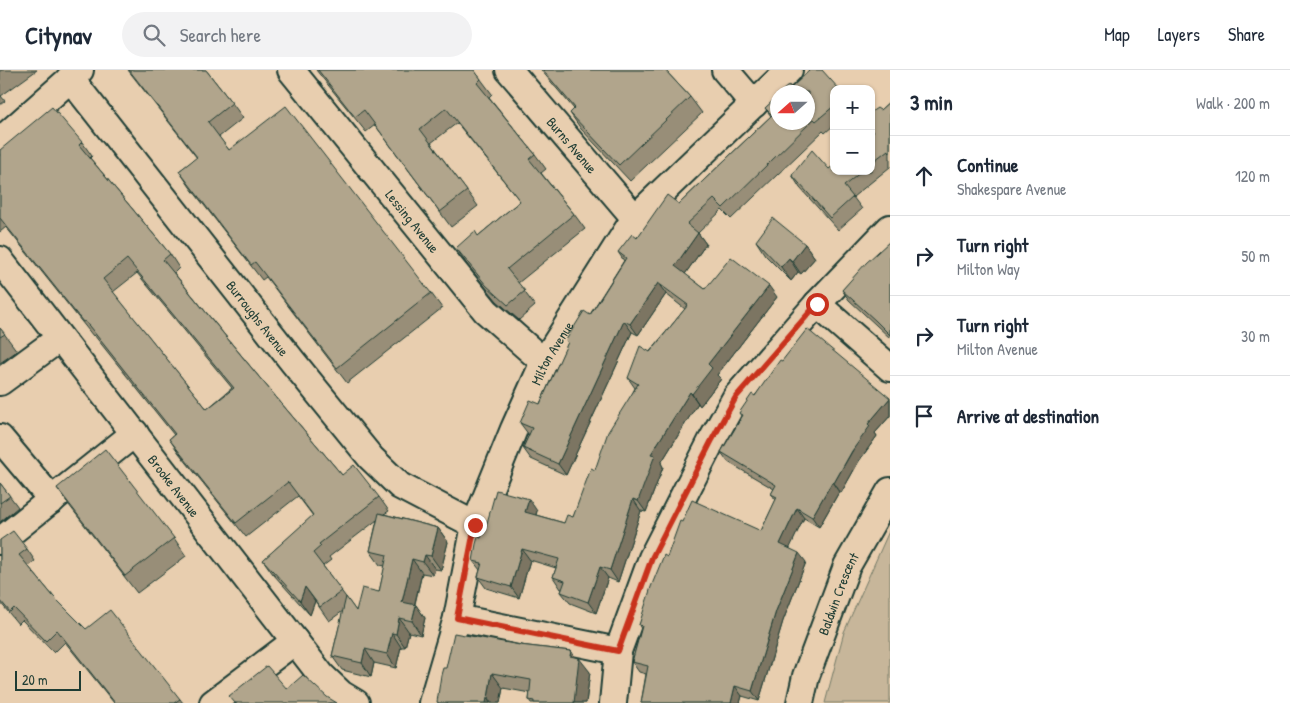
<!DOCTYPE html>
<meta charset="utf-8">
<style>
:root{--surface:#fff;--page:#f2f2f3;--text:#1f2937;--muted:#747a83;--line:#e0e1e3}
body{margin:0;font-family:"Patrick Hand",sans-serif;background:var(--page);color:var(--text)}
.controls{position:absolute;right:15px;top:15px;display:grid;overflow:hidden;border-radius:10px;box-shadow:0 1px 4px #0004}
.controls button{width:45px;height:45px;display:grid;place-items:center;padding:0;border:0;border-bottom:1px solid var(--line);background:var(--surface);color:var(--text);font:25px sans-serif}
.compass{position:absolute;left:770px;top:15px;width:45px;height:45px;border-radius:50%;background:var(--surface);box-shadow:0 1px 4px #0004;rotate:249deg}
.scale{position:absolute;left:15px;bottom:12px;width:66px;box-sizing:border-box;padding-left:5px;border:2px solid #1f3d34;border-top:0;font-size:14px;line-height:18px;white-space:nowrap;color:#1f3d34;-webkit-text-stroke:4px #e8ceaf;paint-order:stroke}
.stop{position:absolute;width:15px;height:15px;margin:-11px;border:4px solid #c8321e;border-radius:50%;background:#fff}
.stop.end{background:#c8321e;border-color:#fff;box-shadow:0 1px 5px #0008}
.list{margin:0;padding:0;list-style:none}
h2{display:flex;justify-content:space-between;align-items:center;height:65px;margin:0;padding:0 20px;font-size:21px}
h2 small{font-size:16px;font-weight:400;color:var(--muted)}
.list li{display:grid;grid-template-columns:32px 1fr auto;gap:15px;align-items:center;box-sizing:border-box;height:80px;padding:0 20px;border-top:1px solid var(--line)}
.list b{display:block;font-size:19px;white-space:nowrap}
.list p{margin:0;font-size:16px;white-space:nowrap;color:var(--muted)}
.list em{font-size:16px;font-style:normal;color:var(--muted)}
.icon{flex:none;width:28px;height:28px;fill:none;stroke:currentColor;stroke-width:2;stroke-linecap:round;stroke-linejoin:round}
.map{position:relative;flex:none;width:890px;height:633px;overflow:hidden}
header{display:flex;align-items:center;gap:30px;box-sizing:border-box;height:70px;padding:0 25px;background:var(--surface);border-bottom:1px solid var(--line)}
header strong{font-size:24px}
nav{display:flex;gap:28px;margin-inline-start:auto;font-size:18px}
.search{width:350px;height:45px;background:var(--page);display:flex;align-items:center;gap:12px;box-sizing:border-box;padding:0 18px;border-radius:28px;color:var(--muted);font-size:19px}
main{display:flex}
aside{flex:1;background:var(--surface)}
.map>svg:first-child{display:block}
</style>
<header>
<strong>Citynav</strong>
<div class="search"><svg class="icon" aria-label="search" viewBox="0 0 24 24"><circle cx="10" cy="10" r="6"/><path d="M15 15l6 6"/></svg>Search here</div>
<nav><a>Map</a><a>Layers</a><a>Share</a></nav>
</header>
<main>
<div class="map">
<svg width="890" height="633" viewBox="0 0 890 633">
<rect width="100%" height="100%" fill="#e8ceaf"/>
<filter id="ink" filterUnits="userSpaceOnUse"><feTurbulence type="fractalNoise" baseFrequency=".02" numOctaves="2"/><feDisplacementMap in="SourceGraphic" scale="10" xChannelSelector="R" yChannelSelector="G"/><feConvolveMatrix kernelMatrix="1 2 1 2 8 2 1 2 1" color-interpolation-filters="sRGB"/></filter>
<g filter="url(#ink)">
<path fill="#c7b69a" stroke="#737a67" d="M890,459V633H825L844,562Z"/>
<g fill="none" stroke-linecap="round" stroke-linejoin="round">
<defs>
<g id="street">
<path id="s1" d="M291,0L486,241L544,292"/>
<path id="s2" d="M509,0L635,148"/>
<path d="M725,0L754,34"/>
<path id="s3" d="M70,8L293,292L371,388L400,416L475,455"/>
<path d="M0,71L80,0"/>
<path id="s4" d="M0,190L322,606L341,624L356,633"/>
<path d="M817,234L890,298"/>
<path d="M0,312L60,268"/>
<path d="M0,368L52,430"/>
<path d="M0,471L135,363"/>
<path d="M457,548L618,581"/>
<path d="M213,633L295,571"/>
<path id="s5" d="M432,633L457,548L475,455L514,359L544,292L635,148L789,0"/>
<path d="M613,633L618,581L652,488L712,370L736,327L817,234L890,158"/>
<path id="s6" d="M800,633L806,606L847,496L890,421"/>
</g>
</defs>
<use href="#street" stroke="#1f3d34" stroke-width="30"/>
<use href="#street" stroke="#e8ceaf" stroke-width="26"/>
</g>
<path fill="#988e78" stroke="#1f3d34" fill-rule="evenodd" d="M0,0H37L1,26L5,31L0,35Z
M128,0H206L232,33L243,48L219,67L229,80L431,223L442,238L347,313L266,207L262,210L190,117L179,101L197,88Z
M316,0H474L492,24L489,27L535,84L546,99L541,103L574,144L585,159L518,213L535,236L519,250L497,231L466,193L456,178L478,166L520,131L457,53L431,73L478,136L451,157L375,55L366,62Z
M541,0H665L690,27L702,43L630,111L581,59L570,43L574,39Z
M791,18L834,19V55L825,63L823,61L731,149L722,140L698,163L706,174L685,204L705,219L777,227L717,305L721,309L700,336L698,333L661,393L663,397L646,442L641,441L618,512L608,508L596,543L570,533L561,522L562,519H561L553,507L556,498L530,490L519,528L486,518L478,507L480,500L473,491L481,468L484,464L537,441L536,445L564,453L573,447L595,400L635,318L628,308L685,239L666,224L638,265L632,262L566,405L531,389L523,378L529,365L520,353L540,334L568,273L566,270L590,245L624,191L618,182L679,134L771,46L765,38Z
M890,31V97L853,127L862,139L838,160L800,118L792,105L829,99L834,101H871V64L873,63L871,61V42L880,40Z
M82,72L92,86L90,88L170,184L179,198L174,203L259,307L342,405L379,427L389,441L384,444L438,458L448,472L441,500L435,499L433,505L422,503L415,534L425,548L421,565L409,562L405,577H401L396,598L374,593L371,607L342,600L332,586L343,541L329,551L315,531L310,545L273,504L263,490L313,446L298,426L246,467L179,383L169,369L174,365L94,265L93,266L6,157L0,162V80ZM137,203L232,318L207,339L113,222ZM377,450L370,481L380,495L385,496L379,522L356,541L323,496L331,490L329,487Z
M756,171L805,174L815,188L801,204L798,202L791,211L765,185Z
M890,171V268L849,230L842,220Z
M0,258L17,281L0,293Z
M782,291L890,329V346L875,363L877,366L859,391L841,423L839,422L819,457L804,448L789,478L806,492L783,551L759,631L742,626L740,633H641L646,604L639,602L632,592L641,559L639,555L667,487L761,461L776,430L771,424L774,419L728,392L721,382L742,347L739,343L755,326Z
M0,413L18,437L0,452Z
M57,418L174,468L186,486L137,523L69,435Z
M0,470L27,479L35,491L28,496L53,526L86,559L180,629L183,633H114L65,572L54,583L22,550L18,554L0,532Z
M520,575L571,581L575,587L590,602L586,633H531L529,630L530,623L503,618L500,633H438L437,632Z"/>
<path fill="#7c7462" stroke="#1f3d34" d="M698,163L706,174L683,207L675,196Z
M805,174L815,188L801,204L792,191Z
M789,188L798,202L791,211L781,197Z
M658,213L666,224L638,265L630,254Z
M769,216L777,227L717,305L721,309L700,336L692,324L708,294Z
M624,251L632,262L566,405L558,394Z
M690,322L698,333L661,393L663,397L646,442L638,431L651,384Z
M890,328V346L875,363L877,366L859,391L841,423L834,413L868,354Z
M832,412L839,422L819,457L812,447Z
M529,429L537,441L533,454L525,442Z
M633,429L641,441L618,512L610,500Z
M797,438L804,448L787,484L780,474Z
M438,458L448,472L441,500L431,486Z
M522,479L530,490L519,528L511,517Z
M799,483L806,492L783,551L759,631L752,621L776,541Z
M425,485L435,499L433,505L423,492Z
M412,489L422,503L412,545L402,532Z
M600,497L608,508L596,543L588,532Z
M305,517L315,531L310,545L300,531Z
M416,535L425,548L421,565L412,551Z
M399,548L409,562L405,577L396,564Z
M392,563L401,577L396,598L387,584Z
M365,579L374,593L371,607L362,593Z
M571,581L579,593V588L590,602L586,633H574L570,586Z
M492,603L503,618L500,633H491L488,628Z
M735,616L742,626L740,633H731Z
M487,628L490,633H486Z"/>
<path fill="#b1a58c" stroke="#1f3d34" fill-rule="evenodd" d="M129,0H206L232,33L208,52L229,80L286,36L431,223L337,298L255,192L251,195L179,101L197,87Z
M318,0H474L481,9L477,13L535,84L529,89L574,144L507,199L525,221L508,235L486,215L456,178L475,161L478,166L520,131L446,38L420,59L467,121L440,142L364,40L355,47Z
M543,0H665L690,27L619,95L570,43L575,38Z
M810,0H822L839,19H834V36L816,51L814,49L723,138L714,129L687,154L698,163L675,196L705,219L731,187L769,216L708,294L712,298L692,324L690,322L651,384L655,385L638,431L633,429L610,500L600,497L588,532L561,522L565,511L553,507L559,489L522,479L511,517L478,507L482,493L473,491L476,474L478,467L481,468L482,463L484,464L496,420L529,429L525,442L564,453L567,445L573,447L591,398L595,400L608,362L638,314L628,308L640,276L650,282L688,235L658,213L630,254L624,251L558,394L523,378L532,358L520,353L530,330L540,334L568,272L566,270L584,241L590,245L626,188L618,182L632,164L637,168L667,125L679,134L772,45L765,38L778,26V52H808V22H781L789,15L791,18Z
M890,31V82L888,80L871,93V64L874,62L871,59V42L877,38L880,40Z
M52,37L82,72L79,75L170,184L163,190L259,307L342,405L354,395L379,427L319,474L321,476L313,483L342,521L320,537L305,517L300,531L263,490L313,445L288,412L236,453L169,369L175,364L85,251L83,252L0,148V80ZM127,189L234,318L207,339L103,209Z
M812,80L829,99L834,95V101H862L844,116L853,127L830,148L792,105Z
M773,148L805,174L792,191L789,188L781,197L756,171Z
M890,171V265L876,251L842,220L866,193Z
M0,258L5,264L0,267Z
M807,259L890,328L868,354L870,356L852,381L834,413L832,412L812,447L797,438L780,474L799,483L776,541L752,621L735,616L731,633H641L648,596L632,592L642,556L639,555L651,517L664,485L667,487L680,451L682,452L692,430L761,461L777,427L771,424L776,415L721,382L743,345L739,343L752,324L755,326L780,290L782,291Z
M105,379L174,468L125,506L57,418Z
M0,413L10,426L0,433Z
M379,443L438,458L431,486L425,485L423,492L412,489L402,532L416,535L412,551L399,548L396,564L392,563L387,584L365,579L362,593L332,586L346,527L356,541L362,518L379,522L387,485L370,481Z
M13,461L27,479L19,485L53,526L86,559L110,540L180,629L174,633H115L57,560L46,571L14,538L10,542L0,530V470Z
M454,563L520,575L571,581L570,586L579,588L574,633H534V631L529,630L531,610L492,603L488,628H487L486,633H439L437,632L441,605L443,598H446Z
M267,596L287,619L303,605L327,627L337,633H235L229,626Z"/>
</g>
<g fill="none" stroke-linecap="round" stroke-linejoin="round" filter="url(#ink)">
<path stroke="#c8321e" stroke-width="6" d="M475,455L457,548L618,581L652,488L712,370L736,327L817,234"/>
</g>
<g text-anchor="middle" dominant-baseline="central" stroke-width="4.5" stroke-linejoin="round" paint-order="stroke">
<g font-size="14" fill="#1f3d34" stroke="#e8ceaf">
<text stroke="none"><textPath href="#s2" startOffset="98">Burns Avenue</textPath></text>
<text stroke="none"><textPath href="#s1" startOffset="194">Lessing Avenue</textPath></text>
<text stroke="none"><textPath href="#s3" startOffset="305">Burroughs Avenue</textPath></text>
<text stroke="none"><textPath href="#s5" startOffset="372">Milton Avenue</textPath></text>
<text stroke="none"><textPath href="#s4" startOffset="285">Brooke Avenue</textPath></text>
<text stroke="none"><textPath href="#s6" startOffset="116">Baldwin Crescent</textPath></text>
</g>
</g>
</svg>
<div class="controls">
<button>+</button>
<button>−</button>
</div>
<svg class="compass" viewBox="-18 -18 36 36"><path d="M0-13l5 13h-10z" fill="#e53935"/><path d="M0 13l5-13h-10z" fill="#747a83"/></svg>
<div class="scale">20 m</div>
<div class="stop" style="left:817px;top:234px"></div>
<div class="stop end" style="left:475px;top:455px"></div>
</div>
<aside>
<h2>3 min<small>Walk · 200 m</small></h2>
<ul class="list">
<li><svg class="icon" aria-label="ahead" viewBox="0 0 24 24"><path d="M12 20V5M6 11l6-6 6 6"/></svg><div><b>Continue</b><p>Shakespare Avenue</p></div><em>120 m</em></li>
<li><svg class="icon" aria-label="right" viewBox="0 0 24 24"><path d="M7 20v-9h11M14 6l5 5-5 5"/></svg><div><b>Turn right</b><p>Milton Way</p></div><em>50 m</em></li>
<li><svg class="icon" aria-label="right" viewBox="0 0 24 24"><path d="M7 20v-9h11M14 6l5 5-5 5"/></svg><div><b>Turn right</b><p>Milton Avenue</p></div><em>30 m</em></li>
<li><svg class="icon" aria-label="arrive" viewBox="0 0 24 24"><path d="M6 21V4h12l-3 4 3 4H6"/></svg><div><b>Arrive at destination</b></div></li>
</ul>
</aside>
</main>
